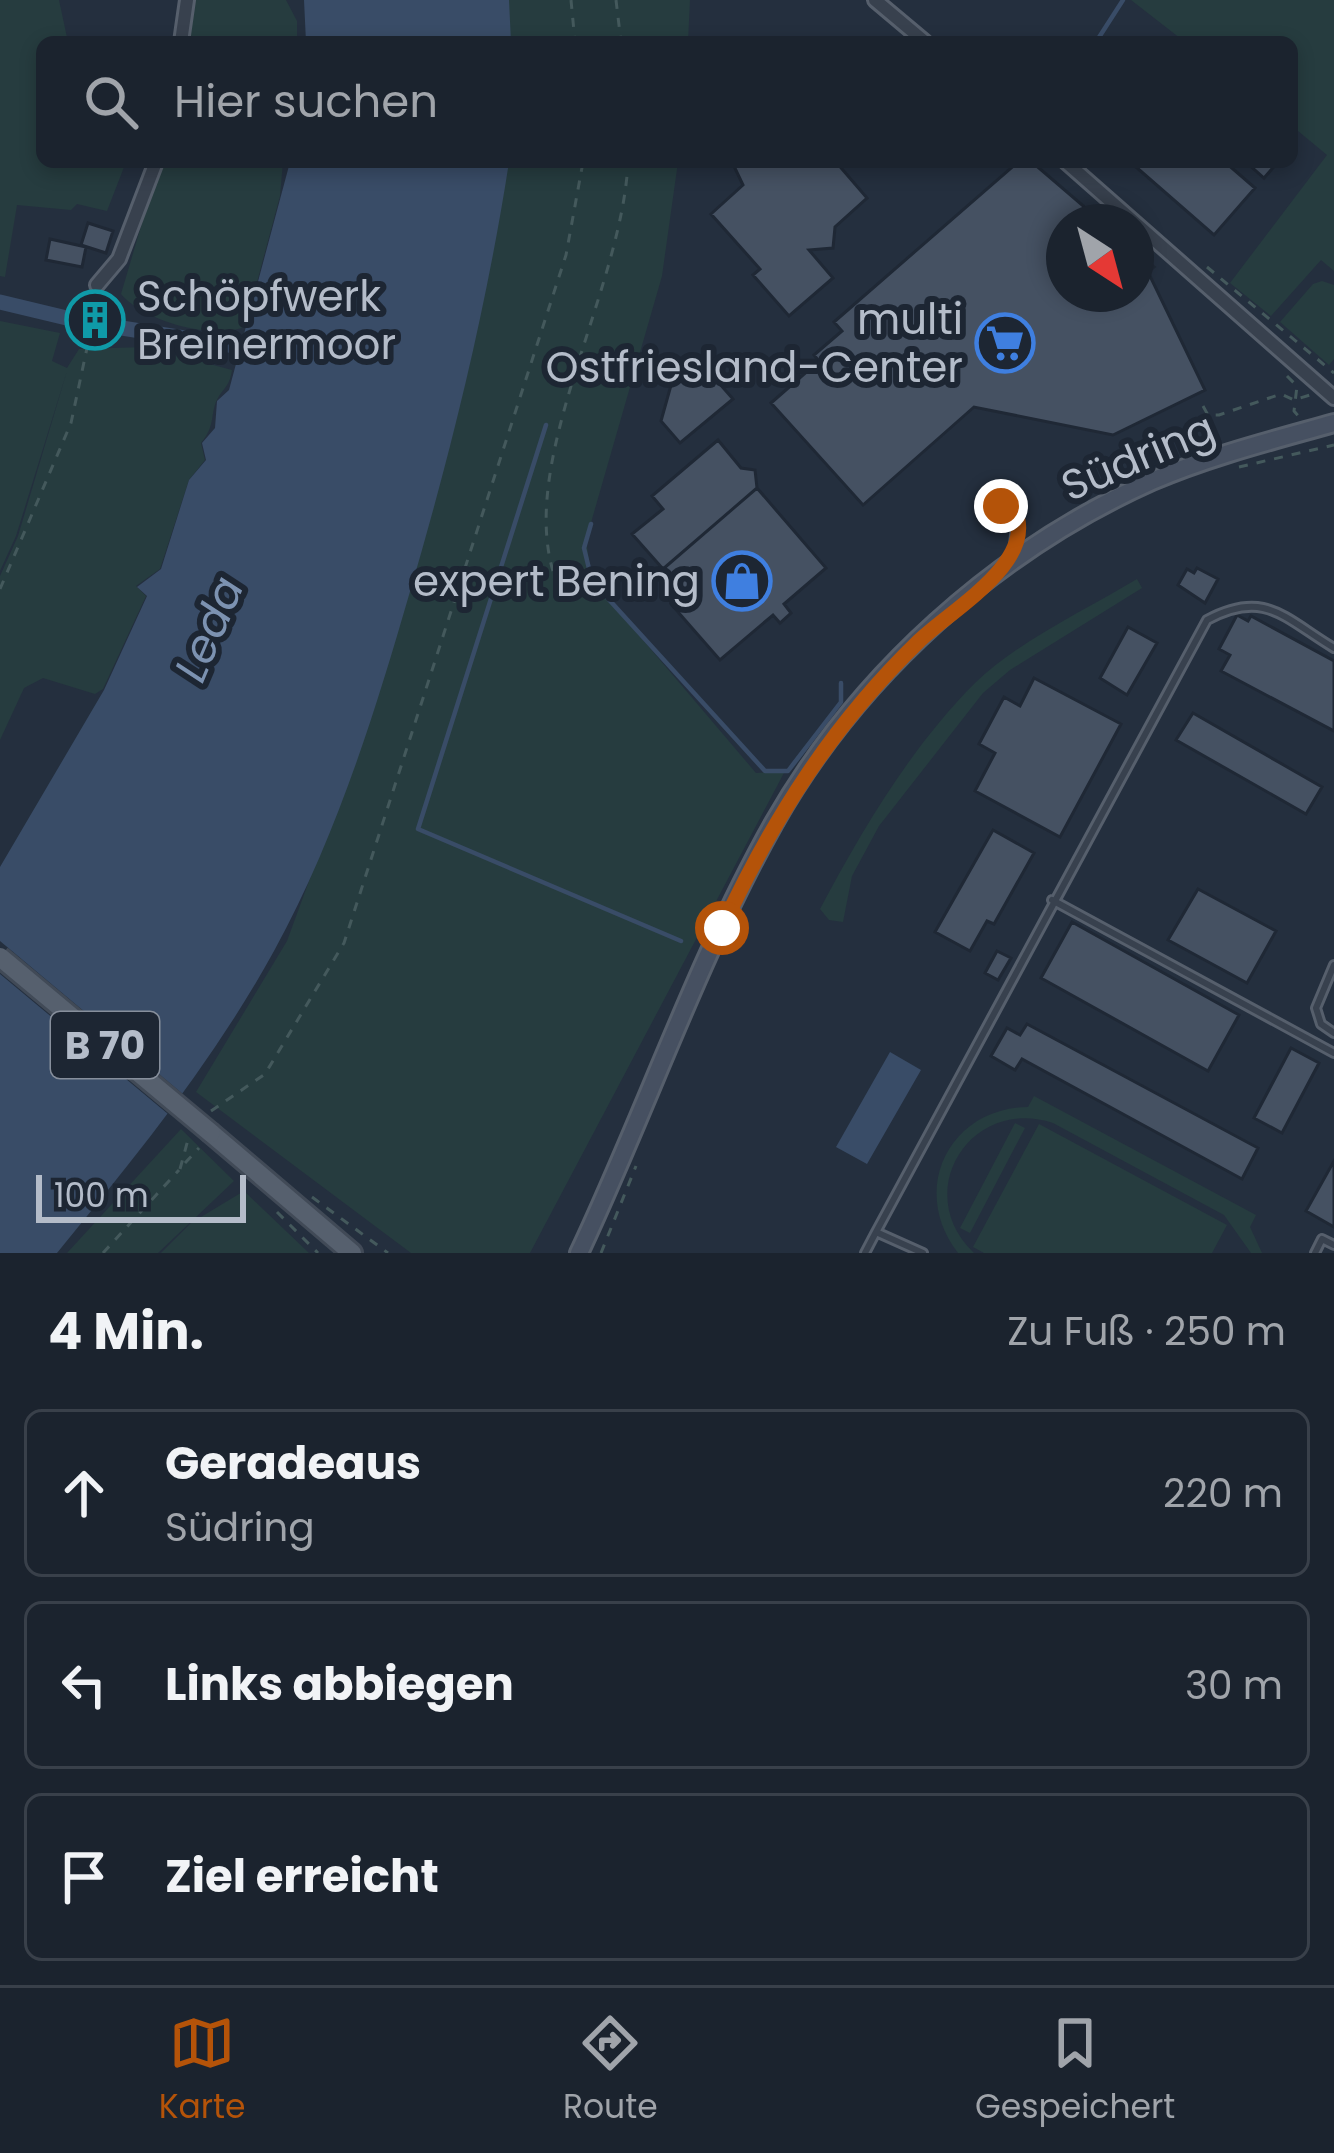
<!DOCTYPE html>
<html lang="de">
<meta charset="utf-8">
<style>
:root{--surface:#1b232e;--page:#242b36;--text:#f1f3f6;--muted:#a0a4aa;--line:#39404a;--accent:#b45309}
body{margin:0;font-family:Poppins,sans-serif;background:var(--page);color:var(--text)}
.compass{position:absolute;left:1046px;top:204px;width:108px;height:108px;border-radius:50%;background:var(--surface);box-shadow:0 6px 18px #0003;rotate:144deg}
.scale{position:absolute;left:36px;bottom:30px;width:210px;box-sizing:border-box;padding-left:12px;border:6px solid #b4bcc9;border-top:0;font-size:33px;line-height:42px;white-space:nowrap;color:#b4bcc9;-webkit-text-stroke:9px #1d2633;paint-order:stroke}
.stop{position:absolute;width:36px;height:36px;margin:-27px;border:9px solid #b45309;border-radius:50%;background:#fff}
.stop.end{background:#b45309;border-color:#fff;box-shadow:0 3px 12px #0008}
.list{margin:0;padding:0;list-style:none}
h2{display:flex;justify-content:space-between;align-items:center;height:156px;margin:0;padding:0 48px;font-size:51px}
h2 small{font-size:39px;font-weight:400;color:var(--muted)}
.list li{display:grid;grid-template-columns:78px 1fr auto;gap:36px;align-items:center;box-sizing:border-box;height:168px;margin:0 24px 24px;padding:0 24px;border:3px solid var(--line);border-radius:18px}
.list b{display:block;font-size:45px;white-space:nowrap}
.list p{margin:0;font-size:39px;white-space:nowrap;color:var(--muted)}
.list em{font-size:39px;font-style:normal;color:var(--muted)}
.icon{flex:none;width:66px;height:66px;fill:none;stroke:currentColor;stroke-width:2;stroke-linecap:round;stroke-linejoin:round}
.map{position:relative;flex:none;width:1334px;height:1253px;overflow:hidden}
.search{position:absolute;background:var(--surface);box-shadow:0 6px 18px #0003;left:36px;right:36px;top:36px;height:132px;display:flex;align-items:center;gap:30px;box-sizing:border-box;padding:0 42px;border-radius:18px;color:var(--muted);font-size:45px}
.sheet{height:732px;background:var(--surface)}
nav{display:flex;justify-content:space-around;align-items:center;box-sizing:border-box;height:168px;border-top:3px solid var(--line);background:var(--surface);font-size:33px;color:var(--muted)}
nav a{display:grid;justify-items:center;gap:6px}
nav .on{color:var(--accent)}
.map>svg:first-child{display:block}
</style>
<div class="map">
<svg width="1334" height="1253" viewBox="0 0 1334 1253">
<rect width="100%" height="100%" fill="#242f3e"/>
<path fill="#263c3f" d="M0,0H59L68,42H42V162H126L107,211L77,204L71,210L17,205L5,277L0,276Z
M190,0H286L297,21V42H187Z
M499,0H690L688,42H500Z
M1131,0H1334V271L1321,260L1271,316L1230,283L1327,155L1292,126V42H1185Z
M160,162H283L280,196L245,327C211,340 144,321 121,294Z
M499,162H678L662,276L586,540L592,580L756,773L785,771L530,1253H411L196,1092L287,941L356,753Z
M1322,281L1334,285V359L1329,365L1280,322L1313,284Z
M0,321L60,333L52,361L67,368L79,349L146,347L232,370C230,384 226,386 219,396C209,412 217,424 201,443L205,460L189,480L160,569L136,586L146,596L103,689L95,694L43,678L24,688L0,740V576L18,536L67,371L16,536L0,571Z
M1137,579L1142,588L1010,670L983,693L879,826L852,876L843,922L829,920L820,909C862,830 911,747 975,683C1020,640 1084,611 1137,579Z
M1034,1096L1256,1215L1250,1227L1262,1253H1251L1224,1215L1053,1123C971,1096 910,1192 974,1253H958C909,1190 949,1108 1028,1107Z
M1015,1123L1025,1128L970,1233L960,1228Z
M1039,1124L1227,1225L1212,1253H984L973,1247Z
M181,1129L234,1181L158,1253H67Z
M244,1191L309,1253H161L191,1223Z"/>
<path fill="#394c67" d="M304,0H509L511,42H306Z
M290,162H509C486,310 451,452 409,595C374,716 335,840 274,951C213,1062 136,1156 57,1253H0V867L104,690L147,596L137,587L161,569L189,480L206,460L202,443L215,428L217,401L229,390Z
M890,1052L921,1070L867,1164L836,1147Z"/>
<path fill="#242f3e" d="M0,941L190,1100L174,1119L0,974Z"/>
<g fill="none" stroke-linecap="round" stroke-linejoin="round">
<path stroke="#394c67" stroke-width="4.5" d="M1096,42L1123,0
M546,425L418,829L681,941
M591,524L584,548L592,581L765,771H788L841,702V683"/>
<path stroke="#394c67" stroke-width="15" d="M0,302L75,320
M103,325L260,350"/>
</g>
<path fill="#455162" stroke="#1f2835" stroke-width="3" d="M836,162L867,198L835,227L833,248L809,250L833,278L789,316L753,275L760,269L711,214L743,185L732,162Z
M1018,162H1032L1102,222H1064V294H1136V251L1154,267L1148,272L1205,390L1113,435L974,407L863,505L771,403L819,361L814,355L842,331L834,322Z
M1140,162H1225L1255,188L1214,235L1136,167Z
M1246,162H1278L1264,178Z
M88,223L113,231L106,253L81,245Z
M50,239L86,247L82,267L46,260Z
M90,303L105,306L98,336L86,333Z
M697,358L733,399L680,443L661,421L673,378Z
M718,440L741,468L755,470L757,488L663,569L632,534L663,509L652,496Z
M757,488L826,568L784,604L791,613L780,623L773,615L720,660L671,604L684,593L663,569Z
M1197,568L1218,579L1205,603L1178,585L1187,569L1194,573Z
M1237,615L1248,621L1251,616L1334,661V731L1221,671L1230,655L1219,649Z
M1128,627L1157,643L1127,695L1100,678Z
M1034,678L1121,724L1060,837L975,791L995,753L979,744L1004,697L1020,706Z
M1193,713L1322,787L1306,814L1176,740Z
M993,830L1034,853L994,924L987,921L970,951L935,932Z
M1198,889L1276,931L1247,983L1168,940Z
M1072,922L1239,1015L1208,1071L1041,978Z
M997,951L1011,958L998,980L985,973Z
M1027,1024L1258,1148L1242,1179L1022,1059L1015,1070L991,1056L1007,1028L1020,1035Z
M1291,1048L1319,1063L1282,1133L1254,1118Z
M1334,1161V1227L1306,1211Z"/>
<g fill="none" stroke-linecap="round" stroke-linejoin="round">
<defs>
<path id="service" d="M994,507H1008L1017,515L1013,555
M1052,900L1334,1053
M1334,965L1316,1008L1321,1024L1334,1033
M876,1232L1207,620C1265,589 1284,618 1334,648
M865,1253L876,1232L923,1253
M1315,1253L1322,1239L1334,1245"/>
<path id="minor" d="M875,0L925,42
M181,42L187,0
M1066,162L1334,398
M97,285L119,259L156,162"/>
<path id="secondary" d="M579,1253C646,1111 697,960 774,823C858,675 997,550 1152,481C1210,456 1274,440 1334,423"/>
<path id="primary" d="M211,1133L352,1253"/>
</defs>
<use href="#service" stroke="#565f6c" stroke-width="12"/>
<use href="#minor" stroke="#565f6c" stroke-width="18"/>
<use href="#secondary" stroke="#565f6c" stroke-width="22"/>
<use href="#primary" stroke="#414a57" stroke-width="24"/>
<path stroke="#44595c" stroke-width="3" stroke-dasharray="9 9" stroke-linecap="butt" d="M571,0L575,42
M616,0L621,42
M1207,267L1334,373
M1287,376L1297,386L1294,411L1300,418
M1203,406L1208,415H1219L1281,394L1294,400L1310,395
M1239,467L1334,445
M553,571C519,457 622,289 628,162
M0,589L71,423L87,348L81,336L89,298
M211,1111L265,1074L344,943L566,255L583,162
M185,1163L199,1148
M180,1169L189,1136
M312,1197L388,1253
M277,1212L318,1253
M103,1253L179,1170
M601,1253L636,1166"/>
<use href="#service" stroke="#38414e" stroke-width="6"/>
<use href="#minor" stroke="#38414e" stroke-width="12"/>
<use href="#secondary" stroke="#465061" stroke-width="16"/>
<use href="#primary" stroke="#56606e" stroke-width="18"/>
<defs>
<path id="primary-bridge" d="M0,957L211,1133"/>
</defs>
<use href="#primary-bridge" stroke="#414a57" stroke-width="24" stroke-linecap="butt"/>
<use href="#primary-bridge" stroke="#56606e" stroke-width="18"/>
</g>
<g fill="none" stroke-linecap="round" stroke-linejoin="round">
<path stroke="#b45309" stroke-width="15" d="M722,928C772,820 833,724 919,641C951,610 1040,560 1014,509L1001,506"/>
</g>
<defs>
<symbol id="building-ring" viewBox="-11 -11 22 22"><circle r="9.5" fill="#1d2633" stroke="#0f9aa8" stroke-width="1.5"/><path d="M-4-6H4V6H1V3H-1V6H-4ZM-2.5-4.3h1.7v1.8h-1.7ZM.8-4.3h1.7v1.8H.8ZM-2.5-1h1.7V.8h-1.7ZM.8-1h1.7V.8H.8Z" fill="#0f9aa8"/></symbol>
<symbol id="supermarket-ring" viewBox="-11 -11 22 22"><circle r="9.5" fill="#1d2633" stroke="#3f7fe0" stroke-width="1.5"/><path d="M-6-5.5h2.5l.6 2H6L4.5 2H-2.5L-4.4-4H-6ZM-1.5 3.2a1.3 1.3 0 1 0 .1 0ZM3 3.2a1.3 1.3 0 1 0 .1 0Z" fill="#3f7fe0"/></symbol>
<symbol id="shop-ring" viewBox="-11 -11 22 22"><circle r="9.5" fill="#1d2633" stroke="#3f7fe0" stroke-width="1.5"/><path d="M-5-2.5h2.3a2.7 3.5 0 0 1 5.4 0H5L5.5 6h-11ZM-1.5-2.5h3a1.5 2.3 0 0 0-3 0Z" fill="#3f7fe0"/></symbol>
</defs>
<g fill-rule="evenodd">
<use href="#building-ring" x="62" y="287" width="66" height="66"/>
<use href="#supermarket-ring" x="972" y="310" width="66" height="66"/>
<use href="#shop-ring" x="709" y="548" width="66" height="66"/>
</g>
<g text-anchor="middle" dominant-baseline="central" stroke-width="12" stroke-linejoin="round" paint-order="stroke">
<rect fill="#1d2633" stroke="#878f9c" stroke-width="3" x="51" y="1012" width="108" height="66" rx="9"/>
<g font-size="39" font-weight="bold" fill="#b4bcc9">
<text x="105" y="1045">B 70</text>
</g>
<g font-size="42" fill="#b4bcc9" stroke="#1d2633" text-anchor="end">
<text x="137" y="296" text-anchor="start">Schöpfwerk<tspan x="137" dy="48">Breinermoor</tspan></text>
<text x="963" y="319">multi<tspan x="963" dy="48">Ostfriesland-Center</tspan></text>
<text x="700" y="581">expert Bening</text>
</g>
<g font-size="42" fill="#b4bcc9" stroke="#1d2633">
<text transform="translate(1138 457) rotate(-23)">Südring</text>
</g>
<g font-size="45" font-style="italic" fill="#7c92b1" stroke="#1d2633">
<text transform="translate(209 629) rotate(-67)">Leda</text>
</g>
</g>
</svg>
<svg class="compass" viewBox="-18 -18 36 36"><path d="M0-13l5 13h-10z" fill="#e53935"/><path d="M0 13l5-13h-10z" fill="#a0a4aa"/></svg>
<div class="scale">100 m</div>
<div class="stop" style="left:722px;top:928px"></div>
<div class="stop end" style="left:1001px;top:506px"></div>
<div class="search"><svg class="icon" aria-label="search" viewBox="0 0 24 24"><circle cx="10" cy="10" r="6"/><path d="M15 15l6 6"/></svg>Hier suchen</div>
</div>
<section class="sheet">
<h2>4 Min.<small>Zu Fuß · 250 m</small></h2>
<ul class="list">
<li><svg class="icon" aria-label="ahead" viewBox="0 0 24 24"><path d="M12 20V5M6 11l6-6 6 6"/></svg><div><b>Geradeaus</b><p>Südring</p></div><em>220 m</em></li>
<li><svg class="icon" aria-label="left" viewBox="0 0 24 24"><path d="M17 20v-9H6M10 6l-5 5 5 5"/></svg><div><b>Links abbiegen</b></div><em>30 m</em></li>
<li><svg class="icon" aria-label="arrive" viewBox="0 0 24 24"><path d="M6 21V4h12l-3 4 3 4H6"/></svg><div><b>Ziel erreicht</b></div></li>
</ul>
</section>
<nav>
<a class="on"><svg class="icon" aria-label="map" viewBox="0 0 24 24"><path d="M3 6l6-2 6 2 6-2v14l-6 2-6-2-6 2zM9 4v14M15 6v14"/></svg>Karte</a>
<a><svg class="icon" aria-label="directions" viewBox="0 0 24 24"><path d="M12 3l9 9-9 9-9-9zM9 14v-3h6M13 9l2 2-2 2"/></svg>Route</a>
<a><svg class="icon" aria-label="saved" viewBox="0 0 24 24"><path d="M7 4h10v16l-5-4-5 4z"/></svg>Gespeichert</a>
</nav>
